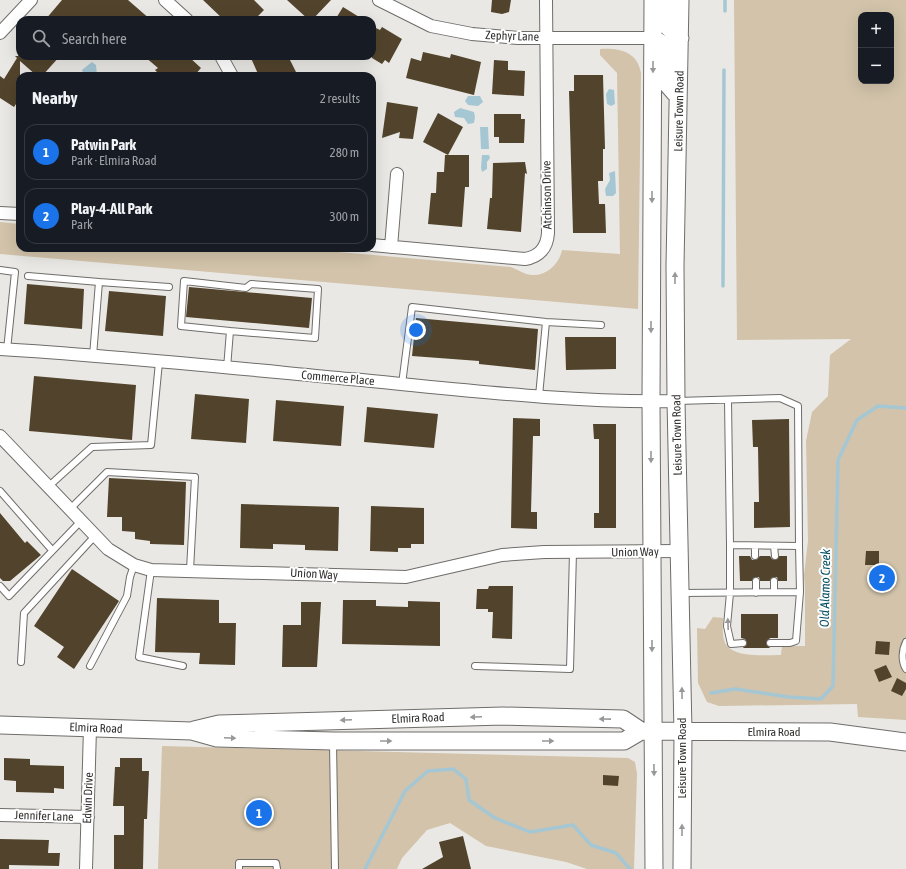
<!DOCTYPE html>
<meta charset="utf-8">
<style>
:root{--surface:#171b24;--page:#20242c;--text:#f1f3f6;--muted:#9ea1a6;--line:#363941;--accent:#1a73e8}
body{margin:0;font-family:"Asap Condensed",sans-serif;background:var(--page);color:var(--text)}
.controls{position:absolute;right:12px;top:12px;display:grid;overflow:hidden;border-radius:8px;box-shadow:0 4px 16px #0002}
.controls button{width:36px;height:36px;display:grid;place-items:center;padding:0;border:0;border-bottom:1px solid var(--line);background:var(--surface);color:var(--text);font:20px sans-serif}
.you{position:absolute;left:416px;top:330px;width:14px;height:14px;margin:-10px;border:3px solid #fff;border-radius:50%;background:#1a73e8;box-shadow:0 0 0 6px #1a73e833}
.badge{display:grid;place-items:center;width:26px;height:26px;border-radius:50%;background:var(--accent);color:#fff;font-size:13px;font-weight:700}
.pin{position:absolute;translate:-50% -50%;border:2px solid #fff;box-shadow:0 1px 4px #0006}
.list{margin:0;padding:0;list-style:none}
h2{display:flex;justify-content:space-between;align-items:center;height:52px;margin:0;padding:0 16px;font-size:17px}
h2 small{font-size:13px;font-weight:400;color:var(--muted)}
.list li{display:grid;grid-template-columns:26px 1fr auto;gap:12px;align-items:center;box-sizing:border-box;height:56px;margin:0 8px 8px;padding:0 8px;border:1px solid var(--line);border-radius:12px}
.list b{display:block;font-size:15px;white-space:nowrap}
.list p{margin:0;font-size:13px;white-space:nowrap;color:var(--muted)}
.list em{font-size:13px;font-style:normal;color:var(--muted)}
.icon{flex:none;width:22px;height:22px;fill:none;stroke:currentColor;stroke-width:2;stroke-linecap:round;stroke-linejoin:round}
.map{position:relative;flex:none;width:906px;height:869px;overflow:hidden}
.search{position:absolute;background:var(--surface);box-shadow:0 4px 16px #0002;left:16px;top:16px;width:360px;height:44px;display:flex;align-items:center;gap:10px;box-sizing:border-box;padding:0 14px;border-radius:12px;color:var(--muted);font-size:15px}
.panel{position:absolute;background:var(--surface);box-shadow:0 4px 16px #0002;left:16px;top:72px;width:360px;height:180px;border-radius:12px}
.map>svg:first-child{display:block}
</style>
<div class="map">
<svg width="906" height="869" viewBox="0 0 906 869">
<rect width="100%" height="100%" fill="#eae8e4"/>
<path fill="#d2c3aa" fill-rule="evenodd" d="M734,0H906V720L858,717L857,704L719,706L707,702L698,683L697,628L705,629L713,617L723,618C723,624 722,633 724,640C729,659 766,655 781,655L782,646H805V589L804,575L808,541L806,441L812,412L828,396L830,355L851,339L737,340ZM861,15H891V81H861Z
M600,49C619,48 637,51 641,73L638,309L0,254V222L20,224V248H293L511,267C516,269 521,272 526,274C543,279 559,266 562,250L620,254L617,73L600,55Z
M162,746L628,758L635,762L637,774L634,869H587L566,862L486,846L450,823L427,830L402,858L397,869H158Z"/>
<path fill="#a5c7d4" d="M92,62L96,65L97,76H84L82,70Z
M609,89L614,90L615,104L611,106L607,104L606,94Z
M468,96H480L483,102L478,106L468,105L465,101Z
M460,108L474,112L475,117L474,123L468,124L464,118L455,117L454,112Z
M480,127H488L489,149H481Z
M482,155H489L490,158L487,162V169L482,172L481,168Z
M615,171L616,193L613,196H606L605,189L610,180L609,173Z"/>
<g fill="none" stroke-linecap="round" stroke-linejoin="round">
<path stroke="#a5c7d4" stroke-width="3.5" d="M725,11V0
M723,286L724,70
M711,693L735,689L789,697L821,699L833,686L838,460L857,420L878,406L906,408
M365,869L405,791L428,771L453,769L466,779L469,800L495,818L530,832L573,825L591,845L616,853L630,869"/>
</g>
<path fill="#52442c" d="M62,0H128L151,20H45Z
M203,0H254L264,10L254,20H224Z
M287,0H331L312,20H309Z
M492,0H511L509,12L502,14L491,12Z
M343,7L364,20H335Z
M382,27L402,39L389,63L385,60L382,64L372,58V35L376,28L380,30Z
M423,52L450,58L451,54L481,62L474,95L406,78L411,58L421,61Z
M20,53V56H60L42,76H37L20,61V98L14,107L0,98V76L4,79L17,58L15,56H18Z
M144,56H188L201,68L194,76H161L155,70L158,68Z
M250,56H288L298,76H259Z
M494,60L508,61V70L525,71L524,96L492,94Z
M574,75H603L605,149H603V181H598L599,204H605L606,233H573L569,91H574Z
M387,102L418,107L413,139L399,138L400,132L382,138Z
M438,113L463,127L448,155L423,142Z
M494,114H521V119H525L524,143H499V137H494Z
M445,155H469V187H465L462,227L428,224L431,193H436L437,172H444Z
M525,162L527,174L525,173L521,232L487,229L490,198H492L493,163Z
M27,284L84,289L82,329L24,324Z
M189,287L312,298L309,328L186,317Z
M109,291L166,296L163,336L105,331Z
M416,318L538,329L535,370L479,364V361L412,356Z
M565,337H616V369L566,370Z
M34,376L136,385L132,440L29,431Z
M195,394L249,399L246,443L191,439Z
M276,400L344,406L341,446L273,441Z
M367,407L438,414L434,448L364,442Z
M513,418L540,419V436H533L531,512H537V529L511,528Z
M789,419L790,527L754,528V502H759L758,447H753L752,420Z
M593,424H616V528H594V513H599V439H594Z
M109,478L186,482L184,545L150,544V541L135,539V532L122,531V517H107Z
M241,504L339,507L338,551L305,550V545L273,544V549L240,548Z
M371,506L424,508V544H411V548H398V552L370,551Z
M0,513L25,543L27,541L41,555L10,581H3L0,578Z
M866,551H879V565H865Z
M739,556H750L752,560H755L760,556H770L772,559L775,560L779,556H787V581H778L777,577H774L770,581H760L759,577H756L752,581H740Z
M72,569L119,601L74,669L57,657L64,647L34,626Z
M489,586H513L512,639L492,638L493,612H488V609H476L477,589H488Z
M157,598L219,600V623H236L235,665L199,664L200,653L155,652Z
M343,600H376V606L408,607V601L440,602V646L342,644Z
M301,602H321L317,667H282L283,625H301Z
M741,614H778V638H770L766,643L770,648H743L747,643L745,639L741,638Z
M876,641L890,642L889,655L875,654Z
M886,665L892,677L879,682L874,670Z
M897,678L906,683V689L902,696L891,691Z
M4,758L30,759V765L64,766V789L54,788V793L16,792V781L4,780Z
M120,758H142V771H149L147,819H144L143,869H114V835H124V806H113L115,767H120Z
M603,775L619,776L618,786L603,785Z
M463,836L471,869H422L443,857L439,842Z
M0,839L49,840L48,853H60L59,866L9,865V869H0Z"/>
<g fill="none" stroke-linecap="round" stroke-linejoin="round">
<defs>
<path id="service" d="M0,270L15,272L7,350
M28,276L99,282L93,356
M99,282L169,287
M227,368L230,331L181,326L184,281L246,288L251,284L318,289L315,338L230,331
M402,384L412,307L546,322L601,325
M539,396L546,322
M728,400L730,545
M677,401L780,398L798,406L799,546
M49,486L92,447L151,445L159,362
M0,491L52,550
M70,509L107,472L195,477L190,570
M755,546V556
M774,546L775,556
M151,570L139,657L183,666
M756,581V593
M774,581V592
M0,586L9,596L81,521
M682,593L800,592
M906,642C902,650 901,661 906,669
M743,643L731,644L727,626L730,593V545L799,546L800,592L796,641L790,643H770
M21,662L24,613L94,537
M90,666L127,596L130,577L134,565
M475,666L570,669L573,552
M333,743L335,869
M239,869V863H276L277,869"/>
<path id="minor" d="M165,0L187,20
M379,0L431,26L472,34L518,38H653
M0,33L31,0
M221,56L232,76
M0,213L20,214
M372,245L525,259C539,257 547,248 548,233L546,0
M391,247L397,174
M0,349C117,356 233,368 350,379C458,389 567,403 676,401
M0,436L108,549L134,565L151,570L406,577L502,555L544,552L679,551
M0,815L88,817
M86,869L90,728"/>
<path id="secondary" d="M653,0L651,401L654,869
M665,0L666,25L680,38
M680,0L675,266L676,401L683,732L682,869
M653,38L668,48V85L675,93
M0,725L192,731L217,738L333,741H624L641,731L830,732L906,742
M194,730L219,724L503,716L623,719L641,731"/>
</defs>
<use href="#service" stroke="#6f6d6a" stroke-width="8"/>
<use href="#minor" stroke="#6f6d6a" stroke-width="14"/>
<use href="#secondary" stroke="#6f6d6a" stroke-width="19"/>
<use href="#service" stroke="#fff" stroke-width="6"/>
<use href="#minor" stroke="#fff" stroke-width="12"/>
<use href="#secondary" stroke="#fff" stroke-width="17"/>
</g>
<defs><path id="oneway-solid" d="M-6-.8H1V-3.2L6.5 0L1 3.2V.8H-6Z"/></defs>
<g fill="#999898">
<use href="#oneway-solid" transform="translate(653 67) rotate(90)"/>
<use href="#oneway-solid" transform="translate(652 197) rotate(90)"/>
<use href="#oneway-solid" transform="translate(675 278) rotate(-90)"/>
<use href="#oneway-solid" transform="translate(651 327) rotate(90)"/>
<use href="#oneway-solid" transform="translate(651 457) rotate(90)"/>
<use href="#oneway-solid" transform="translate(728 624) rotate(-92)"/>
<use href="#oneway-solid" transform="translate(652 646) rotate(90)"/>
<use href="#oneway-solid" transform="translate(682 693) rotate(-91)"/>
<use href="#oneway-solid" transform="translate(476 717) rotate(178)"/>
<use href="#oneway-solid" transform="translate(605 719) rotate(-179)"/>
<use href="#oneway-solid" transform="translate(346 720) rotate(178)"/>
<use href="#oneway-solid" transform="translate(230 738) rotate(2)"/>
<use href="#oneway-solid" transform="translate(386 741)"/>
<use href="#oneway-solid" transform="translate(548 741)"/>
<use href="#oneway-solid" transform="translate(654 770) rotate(89)"/>
<use href="#oneway-solid" transform="translate(682 830) rotate(-90)"/>
</g>
<g text-anchor="middle" dominant-baseline="central" stroke-width="4" stroke-linejoin="round" paint-order="stroke">
<g font-size="12" fill="#333231" stroke="#fff">
<text transform="translate(512 36) rotate(2)">Zephyr Lane</text>
<text transform="translate(679 111) rotate(-89)">Leisure Town Road</text>
<text transform="translate(547 195) rotate(-91)">Atchinson Drive</text>
<text transform="translate(338 378) rotate(5)">Commerce Place</text>
<text transform="translate(677 435) rotate(-91)">Leisure Town Road</text>
<text transform="translate(635 552) rotate(-1)">Union Way</text>
<text transform="translate(314 574) rotate(3)">Union Way</text>
<text transform="translate(418 718) rotate(-2)">Elmira Road</text>
<text transform="translate(96 728) rotate(2)">Elmira Road</text>
<text x="774" y="732">Elmira Road</text>
<text transform="translate(682 758) rotate(-90)">Leisure Town Road</text>
<text transform="translate(88 798) rotate(-88)">Edwin Drive</text>
<text transform="translate(44 816) rotate(2)">Jennifer Lane</text>
</g>
<g font-size="13" font-style="italic" fill="#034d61" stroke="#fff">
<text transform="translate(825 588) rotate(-89)">Old Alamo Creek</text>
</g>
</g>
</svg>
<div class="controls">
<button>+</button>
<button>−</button>
</div>
<div class="you"></div>
<div class="pin badge" style="left:259px;top:813px">1</div>
<div class="pin badge" style="left:882px;top:578px">2</div>
<div class="search"><svg class="icon" aria-label="search" viewBox="0 0 24 24"><circle cx="10" cy="10" r="6"/><path d="M15 15l6 6"/></svg>Search here</div>
<section class="panel">
<h2>Nearby<small>2 results</small></h2>
<ul class="list">
<li><span class="badge">1</span><div><b>Patwin Park</b><p>Park · Elmira Road</p></div><em>280 m</em></li>
<li><span class="badge">2</span><div><b>Play-4-All Park</b><p>Park</p></div><em>300 m</em></li>
</ul>
</section>
</div>
